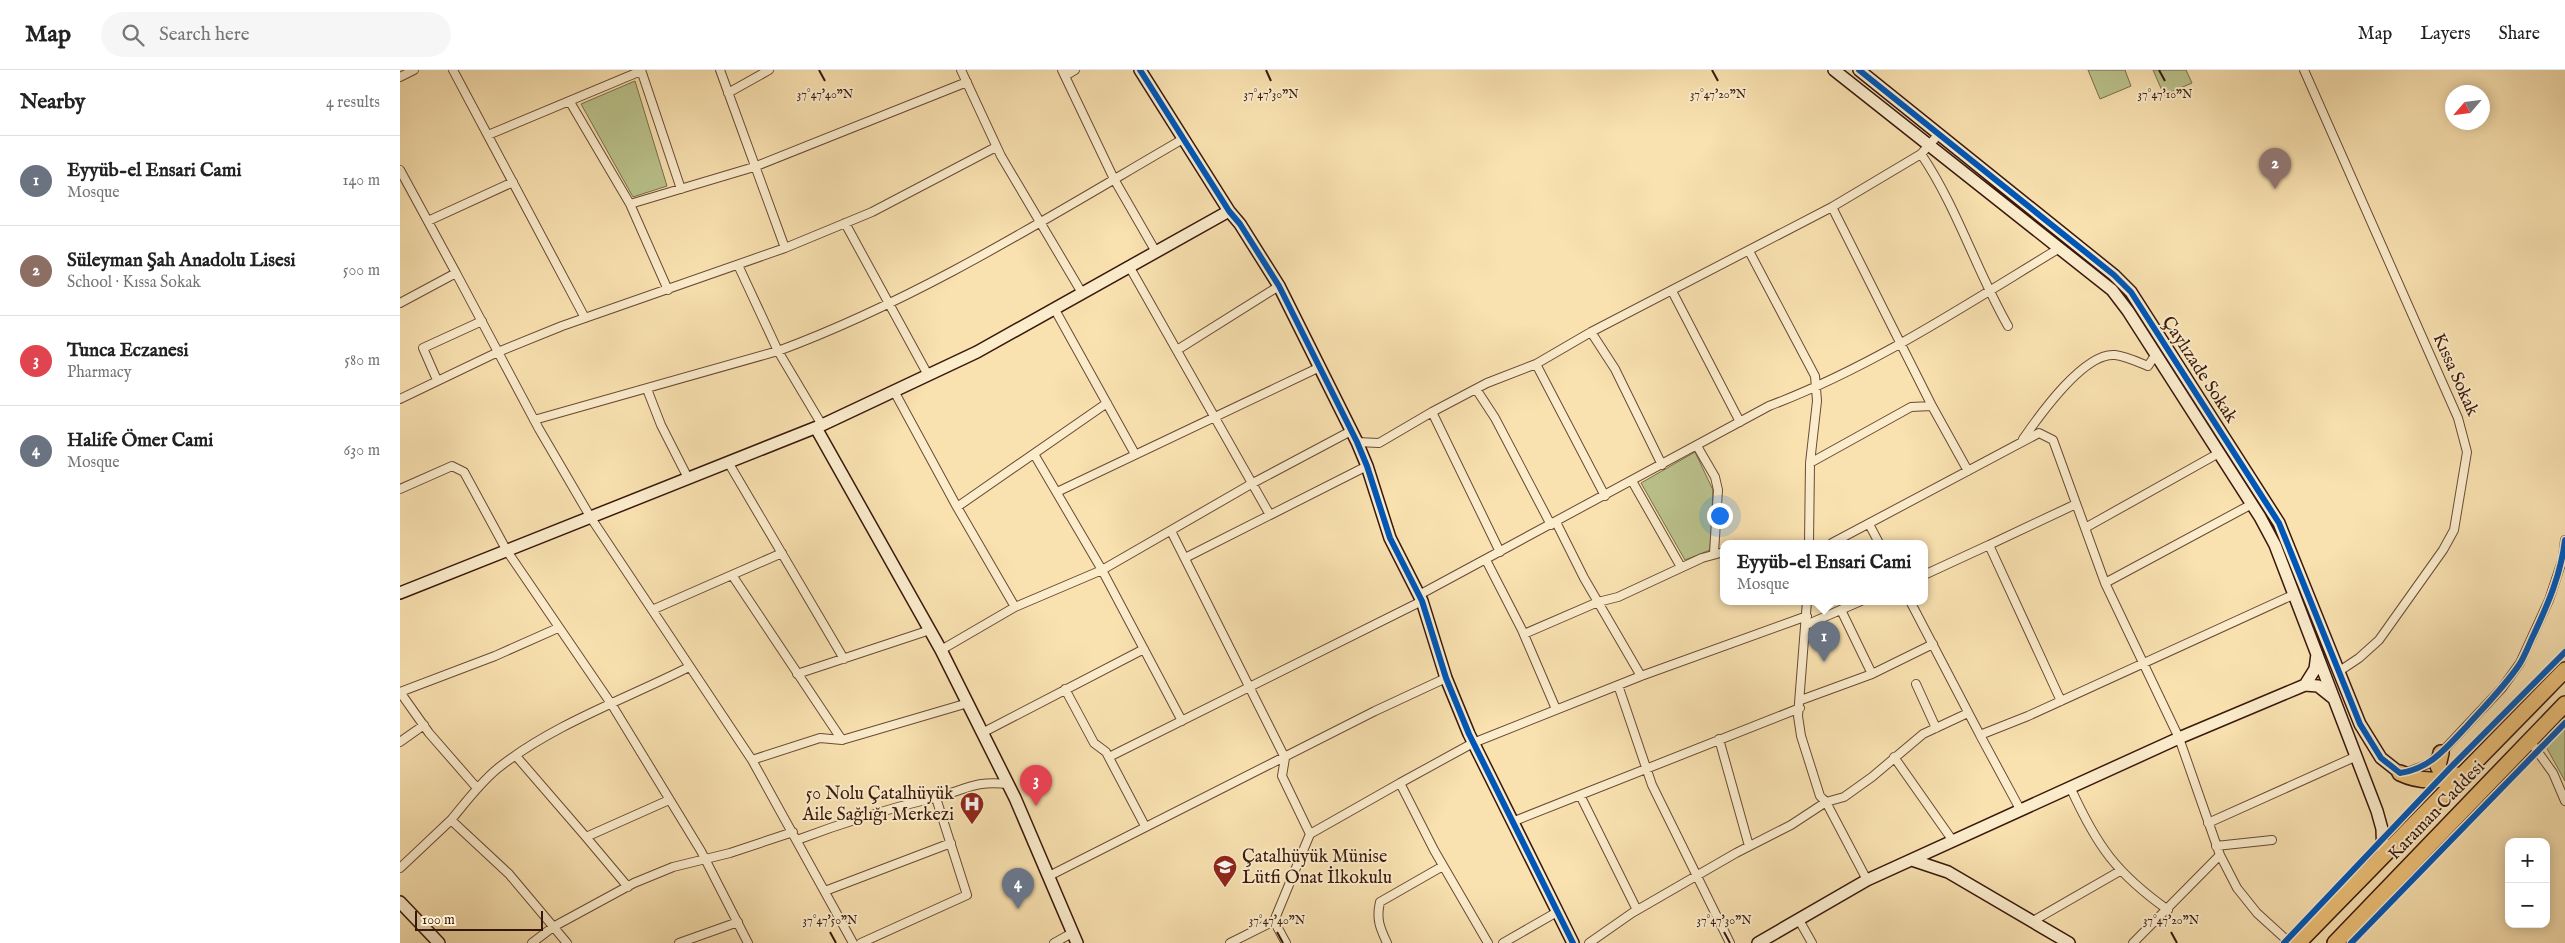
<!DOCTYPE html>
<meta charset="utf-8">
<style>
:root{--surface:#fff;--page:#f6f6f6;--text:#222;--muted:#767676;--line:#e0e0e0;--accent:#7c3aed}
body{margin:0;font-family:"IM FELL English",serif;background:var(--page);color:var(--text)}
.controls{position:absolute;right:15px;bottom:15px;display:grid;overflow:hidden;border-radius:10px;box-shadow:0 2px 12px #0003}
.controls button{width:45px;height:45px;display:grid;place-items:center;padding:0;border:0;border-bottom:1px solid var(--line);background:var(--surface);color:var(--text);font:25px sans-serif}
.compass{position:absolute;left:2045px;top:15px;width:45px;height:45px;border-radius:50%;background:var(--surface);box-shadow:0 2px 12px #0003;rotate:242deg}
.scale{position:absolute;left:15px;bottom:12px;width:128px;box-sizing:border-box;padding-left:5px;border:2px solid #39180c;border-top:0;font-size:14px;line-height:18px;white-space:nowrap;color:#39180c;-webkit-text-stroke:4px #fbeccc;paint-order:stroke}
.you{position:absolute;left:1319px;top:445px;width:18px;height:18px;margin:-12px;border:4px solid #fff;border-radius:50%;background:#1a73e8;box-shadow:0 0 0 8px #1a73e833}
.badge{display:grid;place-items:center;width:32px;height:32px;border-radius:50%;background:var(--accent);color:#fff;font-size:16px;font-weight:700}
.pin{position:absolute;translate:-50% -41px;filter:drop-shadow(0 1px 2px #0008)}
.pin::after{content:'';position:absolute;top:26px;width:18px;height:15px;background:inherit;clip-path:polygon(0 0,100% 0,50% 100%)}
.popup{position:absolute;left:1320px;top:470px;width:208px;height:65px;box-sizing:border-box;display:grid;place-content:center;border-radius:10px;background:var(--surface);filter:drop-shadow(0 1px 4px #0005);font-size:16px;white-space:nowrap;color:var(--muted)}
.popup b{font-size:19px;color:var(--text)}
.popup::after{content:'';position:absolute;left:50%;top:100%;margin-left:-10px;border:10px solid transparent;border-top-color:var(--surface)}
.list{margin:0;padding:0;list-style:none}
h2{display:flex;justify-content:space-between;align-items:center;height:65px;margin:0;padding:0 20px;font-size:21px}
h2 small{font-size:16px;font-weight:400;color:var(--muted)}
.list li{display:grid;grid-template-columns:32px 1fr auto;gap:15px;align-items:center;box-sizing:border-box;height:90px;padding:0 20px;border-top:1px solid var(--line)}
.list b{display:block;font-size:19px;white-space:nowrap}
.list p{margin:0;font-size:16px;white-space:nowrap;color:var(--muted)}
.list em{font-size:16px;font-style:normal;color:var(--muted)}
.icon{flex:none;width:28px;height:28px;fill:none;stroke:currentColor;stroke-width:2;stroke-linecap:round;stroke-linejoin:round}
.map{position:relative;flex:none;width:2165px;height:873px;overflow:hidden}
header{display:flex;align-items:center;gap:30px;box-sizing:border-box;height:70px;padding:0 25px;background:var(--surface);border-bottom:1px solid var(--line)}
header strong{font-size:24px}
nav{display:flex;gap:28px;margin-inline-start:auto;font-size:18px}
.search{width:350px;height:45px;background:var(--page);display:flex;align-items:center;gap:12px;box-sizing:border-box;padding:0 18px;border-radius:28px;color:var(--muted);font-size:19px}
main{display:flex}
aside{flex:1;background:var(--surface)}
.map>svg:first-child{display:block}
</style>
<header>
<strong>Map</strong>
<div class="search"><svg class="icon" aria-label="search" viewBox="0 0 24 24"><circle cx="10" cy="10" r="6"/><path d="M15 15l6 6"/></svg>Search here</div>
<nav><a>Map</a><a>Layers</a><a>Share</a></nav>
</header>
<main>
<aside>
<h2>Nearby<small>4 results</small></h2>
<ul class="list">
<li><span class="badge" style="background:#6b7280">1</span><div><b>Eyyüb-el Ensari Cami</b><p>Mosque</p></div><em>140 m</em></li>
<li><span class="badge" style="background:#8d6e63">2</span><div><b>Süleyman Şah Anadolu Lisesi</b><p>School · Kıssa Sokak</p></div><em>500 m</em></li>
<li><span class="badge" style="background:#e0444e">3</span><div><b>Tunca Eczanesi</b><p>Pharmacy</p></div><em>580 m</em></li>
<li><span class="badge" style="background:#6b7280">4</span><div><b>Halife Ömer Cami</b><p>Mosque</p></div><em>630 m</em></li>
</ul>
</aside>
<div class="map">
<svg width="2165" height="873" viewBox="0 0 2165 873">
<rect width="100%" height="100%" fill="#f9e1b0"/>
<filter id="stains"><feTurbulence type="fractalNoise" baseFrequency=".004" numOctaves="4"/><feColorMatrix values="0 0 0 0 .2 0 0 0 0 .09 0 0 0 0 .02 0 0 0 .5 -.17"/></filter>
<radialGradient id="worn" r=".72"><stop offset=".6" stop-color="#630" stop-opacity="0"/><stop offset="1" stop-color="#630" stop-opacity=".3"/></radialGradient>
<path fill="#bbc38d" stroke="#7a6e4c" d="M1688,0H1725L1731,16L1700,29Z
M1753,0H1786L1792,13L1764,25Z
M235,11L267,116L233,127L181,34Z
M1295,382L1313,420L1310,480L1285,490L1241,413Z
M2165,656V711L2145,675Z"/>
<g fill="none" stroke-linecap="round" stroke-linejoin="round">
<defs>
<path id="street" d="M53,0L185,248
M241,0L281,119
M561,0L601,86L682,223
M662,0L714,109L756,182
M1904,0L2058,348L2067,382L2054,460L2043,480L1979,570L1959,588L1938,602
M665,6L675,0
M0,7L14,0
M328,23L369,0
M170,32L230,134L268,220
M88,65L241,1
M1521,84C1557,137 1576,200 1608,256
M0,100L56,203L0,233
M230,134L354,97L567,12
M1432,137L1532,336
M28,151L113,112
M445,153L528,305
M385,178L472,142L596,77
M1349,181L1415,306L1417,331L1410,393L1409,473
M338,195L378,281C521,228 652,145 783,69
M729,196L870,445
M56,203L98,282L162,256L385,178L320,0
M1272,221L1340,352
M654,238L735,384
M1191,262L1215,299L1262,395
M777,280L879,216
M1136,294L1205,426
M37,310L23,278L82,251
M247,319L261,355L288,408
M1076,319L1095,348L1151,455
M494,321L557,437L615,537
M0,329L98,282L139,359L191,448L352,690L453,873
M134,350L378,281L422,355
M1623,369C1639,346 1684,282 1715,285C1725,286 1738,292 1748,296L1756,284
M957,372L979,373L1032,342
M1297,376L1315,407L1318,420L1314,483
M634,384L702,500L782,651
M328,392L444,589
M1410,393L1511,337L1532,336L1568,401
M1232,411L1281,497
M0,419L52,396L64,402L107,481L212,635L301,781L348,873
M657,422L920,297
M557,437L707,333
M1469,454L1479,473
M1685,458L1819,383
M771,461L885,688L882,706L910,764
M1432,473L1639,363L1653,370L1705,513L1852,434
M1589,475L1676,434
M1100,482L1032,342L1087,313L1136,294L1191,262L1432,137L1521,84L1538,65
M785,488L967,396
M1086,490L1122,560L1156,639
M332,505L442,670
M1524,505L1589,475L1661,631
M1705,513L1779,668L1820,785L1733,873
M1019,525L1369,336C1472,297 1564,236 1658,179
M1407,531L1398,646L1401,666L1420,726L1426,732L1467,810
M1510,531L1580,665L1628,646L1895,524
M252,540L382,483
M1441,540L1472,604
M1406,555L1461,531
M1124,564L1198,532L1218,527L1302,488L1324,482
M541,580L615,537L702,500L853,413L951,361
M397,604L530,560
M1241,606L1407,546
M1516,614L1536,658
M1218,615L1252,715L1330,873
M665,619L694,673L706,682L745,756
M0,622L95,586L158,558
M0,622L29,663L77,718
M1401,630L1472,604L1533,574
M582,663L744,579
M1580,665L1621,741
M1319,669L1349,776
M2130,671L2153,703L2165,731
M0,672L24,655
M116,686L186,767L269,730
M709,687L1022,531
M1494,687L1553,771
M352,690L420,668L442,670L568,633
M2005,703L2028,694L2041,683L2102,618L2120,593L2149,530L2163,488L2165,470
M1671,719C1697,776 1716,803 1768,840
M1180,725L1400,638
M1112,752L1180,725L1237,840
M1808,753L1957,686
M186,767L228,817
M397,770C442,753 487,739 533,728C565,721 572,710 608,714
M1816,776L1872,770
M1820,785L1837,818L1857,843L1890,873
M0,798L51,750
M649,806L975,641L1046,608
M425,821L551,773
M1399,850L1412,873
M874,851L886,873
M1633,851L1720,801
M132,873L153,857L234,813L273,797L330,783L393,762
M167,873L109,804L51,750C66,732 79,714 97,699C153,654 226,629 289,597
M279,873L338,852
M461,873L567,825L536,728
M654,873L672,863
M830,873L874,851L910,764L1000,713
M987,873C980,858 976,849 980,832L1043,796
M1088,873L1034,780L1000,713L1073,673L1241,606L1184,508L1156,452
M1103,873L1157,842
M1189,873L1232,843L1336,783L1391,755L1426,732L1444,727L1472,707L1523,664L1568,643"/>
<path id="secondary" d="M740,0L829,141L840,154L879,216L957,372L967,396L990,468L1022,531L1046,608L1069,664L1173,873
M1434,0L1712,220L1728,241L1860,447L1875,475L1977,741L1982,759L1983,786
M1459,0L1714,205L1731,222L1879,453L1960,654L1981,688L2000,703
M416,358L541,580L615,728L677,873
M0,523L422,355L577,282L829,141
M1917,584L1915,599L1905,615L1918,616L1933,628
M1512,790L1548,802L1669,873
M0,832L39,873
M1358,873L1467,810L1779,668L1905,615"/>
<path id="highway" d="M2041,683L2038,696L2042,703L2051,707L2057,705
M2000,703C2017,711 2033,712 2051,707
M1898,873L2165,600
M1935,873L2165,634"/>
</defs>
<use href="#street" stroke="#694a35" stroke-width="10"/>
<use href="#secondary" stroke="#39180c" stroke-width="14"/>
<use href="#highway" stroke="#39180c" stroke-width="18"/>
<use href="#street" stroke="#fbeccc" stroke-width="8"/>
<use href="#secondary" stroke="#fbeccc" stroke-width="11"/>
<use href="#highway" stroke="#ecc078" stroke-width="15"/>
<defs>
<path id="cycleway" d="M740,0L829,141L840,154L879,216L957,372L967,396L990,468L1022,531L1046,608L1069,664L1173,873
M1459,0L1714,205L1731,222L1879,453L1960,654L1981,688L2000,703C2030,699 2047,677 2067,656C2085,636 2104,617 2119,595C2125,586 2129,574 2134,564C2148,534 2161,504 2165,470
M1884,873L2051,697L2165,582
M1951,873L2165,653"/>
</defs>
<use href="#cycleway" stroke="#fbeccc" stroke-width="9"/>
<use href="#cycleway" stroke="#0057b8" stroke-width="6"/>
</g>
<path fill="none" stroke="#39180c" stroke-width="2" d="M419,0L425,11M866,0L871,11M1312,0L1318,11M1759,0L1765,11M430,862L436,873M877,862L883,873M1324,862L1330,873M1771,862L1777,873"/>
<defs>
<symbol id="hospital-pin" viewBox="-11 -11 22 30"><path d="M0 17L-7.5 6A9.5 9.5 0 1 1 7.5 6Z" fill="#8f2418" stroke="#fbeccc"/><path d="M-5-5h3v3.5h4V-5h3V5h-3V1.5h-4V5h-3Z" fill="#fff"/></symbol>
<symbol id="school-pin" viewBox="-11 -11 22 30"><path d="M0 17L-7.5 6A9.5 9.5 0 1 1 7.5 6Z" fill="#8f2418" stroke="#fbeccc"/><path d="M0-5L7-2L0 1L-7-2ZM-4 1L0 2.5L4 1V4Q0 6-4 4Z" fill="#fff"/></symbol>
</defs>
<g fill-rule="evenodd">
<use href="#hospital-pin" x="558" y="720" width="28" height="38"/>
<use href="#school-pin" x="811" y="783" width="28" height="38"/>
</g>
<g text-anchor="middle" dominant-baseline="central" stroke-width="4" stroke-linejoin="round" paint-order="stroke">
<g font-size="18" fill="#39180c" stroke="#fbeccc">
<text transform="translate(1799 300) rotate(57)">Çaylızade Sokak</text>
<text transform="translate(2055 305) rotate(66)">Kıssa Sokak</text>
<text transform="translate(2037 741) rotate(-46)">Karaman Caddesi</text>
</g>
<g font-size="18" fill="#39180c" stroke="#fbeccc" text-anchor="end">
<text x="554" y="724">50 Nolu Çatalhüyük<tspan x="554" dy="21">Aile Sağlığı Merkezi</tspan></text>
<text x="842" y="787" text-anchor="start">Çatalhüyük Münise<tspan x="842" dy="21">Lütfi Onat İlkokulu</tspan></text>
</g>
</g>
<g font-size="12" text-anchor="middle" fill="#39180c" stroke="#fbeccc" stroke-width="4" stroke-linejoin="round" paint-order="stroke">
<text x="425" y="28">37°47'40"N</text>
<text x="871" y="28">37°47'30"N</text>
<text x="1318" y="28">37°47'20"N</text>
<text x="1765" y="28">37°47'10"N</text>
<text x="430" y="854">37°47'50"N</text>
<text x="877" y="854">37°47'40"N</text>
<text x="1324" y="854">37°47'30"N</text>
<text x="1771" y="854">37°47'20"N</text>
</g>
<rect width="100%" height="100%" filter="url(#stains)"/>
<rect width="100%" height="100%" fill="url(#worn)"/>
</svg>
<div class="controls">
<button>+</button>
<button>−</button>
</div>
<svg class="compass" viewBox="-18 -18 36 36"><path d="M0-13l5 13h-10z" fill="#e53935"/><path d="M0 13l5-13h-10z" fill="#767676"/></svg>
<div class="scale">100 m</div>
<div class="you"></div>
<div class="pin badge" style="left:1424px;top:592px;background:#6b7280">1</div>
<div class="popup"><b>Eyyüb-el Ensari Cami</b>Mosque</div>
<div class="pin badge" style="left:1875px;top:119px;background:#8d6e63">2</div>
<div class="pin badge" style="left:636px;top:736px;background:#e0444e">3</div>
<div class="pin badge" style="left:618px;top:839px;background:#6b7280">4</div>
</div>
</main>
